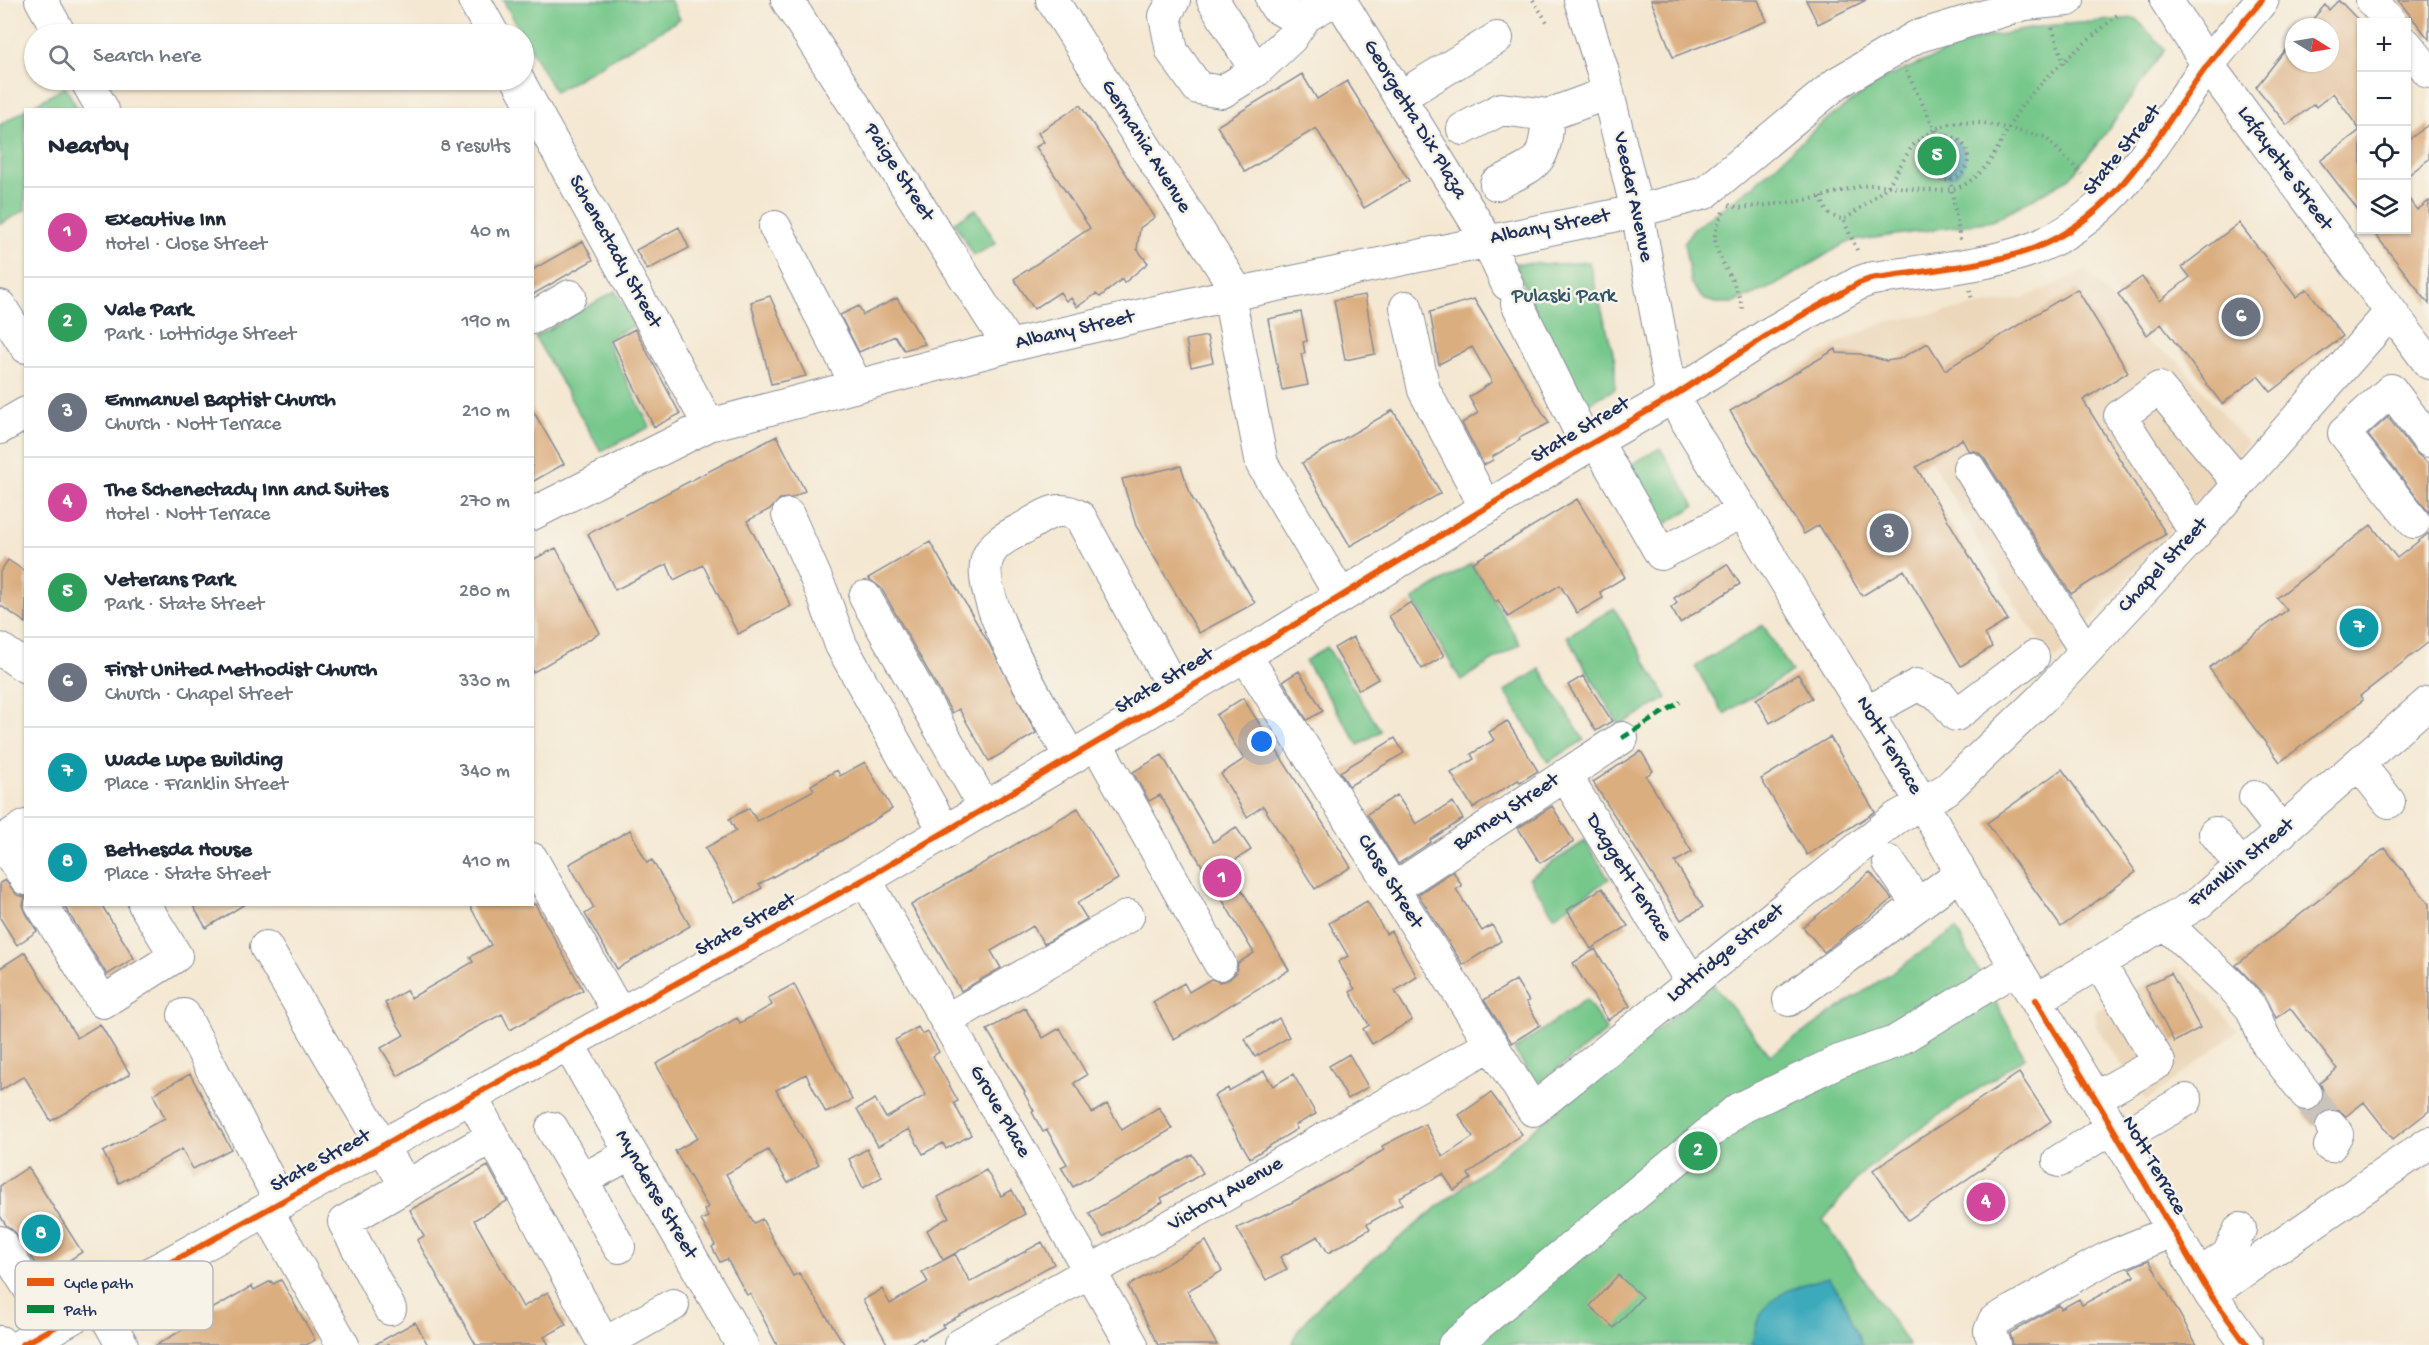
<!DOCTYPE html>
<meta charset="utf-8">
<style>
:root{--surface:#fff;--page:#f2f2f3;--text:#1f2937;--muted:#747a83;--line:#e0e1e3;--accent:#c8321e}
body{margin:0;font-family:"Gochi Hand",sans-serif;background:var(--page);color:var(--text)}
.controls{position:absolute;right:18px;top:18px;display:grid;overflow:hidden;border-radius:0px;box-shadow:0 2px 4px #0004}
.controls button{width:54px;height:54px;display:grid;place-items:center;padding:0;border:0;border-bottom:2px solid var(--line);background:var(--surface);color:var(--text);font:30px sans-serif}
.compass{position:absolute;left:2285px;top:18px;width:54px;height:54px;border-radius:50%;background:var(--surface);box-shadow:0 2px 4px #0004;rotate:101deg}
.you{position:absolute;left:1262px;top:742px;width:21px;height:21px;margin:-15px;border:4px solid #fff;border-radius:50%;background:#1a73e8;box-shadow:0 0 0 9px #1a73e833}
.badge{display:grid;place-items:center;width:39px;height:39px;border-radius:50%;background:var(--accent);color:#fff;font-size:20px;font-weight:700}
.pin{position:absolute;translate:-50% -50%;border:3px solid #fff;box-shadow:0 2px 6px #0006}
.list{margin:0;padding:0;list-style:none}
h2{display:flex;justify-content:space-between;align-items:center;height:78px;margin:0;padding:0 24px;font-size:26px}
h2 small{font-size:20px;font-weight:400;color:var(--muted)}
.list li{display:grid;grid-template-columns:39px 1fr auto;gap:18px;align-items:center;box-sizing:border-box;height:90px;padding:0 24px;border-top:2px solid var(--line)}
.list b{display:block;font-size:22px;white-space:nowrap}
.list p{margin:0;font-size:20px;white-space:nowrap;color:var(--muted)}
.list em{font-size:20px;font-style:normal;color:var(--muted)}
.icon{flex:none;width:33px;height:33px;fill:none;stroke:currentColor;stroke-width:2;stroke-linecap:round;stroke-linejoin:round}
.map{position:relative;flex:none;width:2429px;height:1345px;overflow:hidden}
.search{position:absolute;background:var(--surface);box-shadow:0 2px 4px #0004;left:24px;top:24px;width:510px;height:66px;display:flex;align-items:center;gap:15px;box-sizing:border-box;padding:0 21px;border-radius:33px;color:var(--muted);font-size:22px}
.panel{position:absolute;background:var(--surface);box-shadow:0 2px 4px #0004;left:24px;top:108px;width:510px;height:798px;border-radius:0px}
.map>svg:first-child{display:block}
</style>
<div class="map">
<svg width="2429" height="1345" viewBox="0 0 2429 1345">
<rect width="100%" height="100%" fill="#f7f3e8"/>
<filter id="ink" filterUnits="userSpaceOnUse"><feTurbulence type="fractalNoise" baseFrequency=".0167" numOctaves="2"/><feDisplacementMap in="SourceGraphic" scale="12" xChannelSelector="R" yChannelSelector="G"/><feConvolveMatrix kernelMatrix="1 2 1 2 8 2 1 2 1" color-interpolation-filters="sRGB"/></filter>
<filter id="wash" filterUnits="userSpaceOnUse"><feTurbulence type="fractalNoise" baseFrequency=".008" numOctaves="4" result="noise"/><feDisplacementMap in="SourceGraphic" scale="24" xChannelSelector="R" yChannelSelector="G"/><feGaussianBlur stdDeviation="1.35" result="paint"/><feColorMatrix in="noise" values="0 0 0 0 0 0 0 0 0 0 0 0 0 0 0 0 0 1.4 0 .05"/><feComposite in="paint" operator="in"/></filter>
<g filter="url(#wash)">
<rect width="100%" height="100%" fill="#f4e8d2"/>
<path fill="#ecd7ba" d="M2087,270L2149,344L2178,361L2248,444L2055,660L2023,617L1931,461L1803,538L1726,409L1846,339L1886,322L2024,298Z
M2176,966L2210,999L2238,1031L2146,1101L2097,1028L2095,1012Z"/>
<path fill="#74c78a" stroke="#487b74" stroke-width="1.5" d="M503,0H670L680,19L555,92Z
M2135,18L2165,49L2105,134L2070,178L1992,221L1847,242L1774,286L1732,303H1715L1703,299L1691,284L1684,242L1693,229L1754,185L1816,128L1881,80L1973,40L2044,26Z
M65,87L78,109H27Z
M25,110V210L0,224V125Z
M976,209L996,243L974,256L954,222Z
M1589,262L1615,360V389L1581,407L1545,339L1515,263L1558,264Z
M615,291L635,325L606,340L650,427L601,451L535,337Z
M1660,448L1695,506L1662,526L1627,467Z
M1472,563L1520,644L1461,680L1413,599Z
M1614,608L1667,698L1619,726L1567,636Z
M1763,625L1792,672L1724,714L1695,667Z
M1327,647L1381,731L1359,745L1305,661Z
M1540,669L1584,740L1548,762L1505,691Z
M1585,841L1609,879L1554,916L1529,878Z
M1956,929L2025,1057L1918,1130L1862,1173L1823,1220L1909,1345H1292L1299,1329L1328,1296L1713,984L1770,1055Z
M1586,999L1607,1031L1537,1085L1514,1050Z"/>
<path fill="#3daabc" stroke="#2c6c8d" stroke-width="1.5" d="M1927 158a19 19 0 1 1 38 0a19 19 0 1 1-38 0Z
M1829,1277L1847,1307L1862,1345H1752C1754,1336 1755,1325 1759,1318C1772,1291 1803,1284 1829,1277Z"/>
<g id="blocks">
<path fill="#dbae80" d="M1651,0H1758L1767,21L1673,57Z
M1806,0H1866L1818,24Z
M2339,0L2361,23V214L2320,161L2360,130L2333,93L2316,107L2314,104L2287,125L2256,87L2294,39V63H2330V27H2306L2325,5L2329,10Z
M2398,0H2429V39Z
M1302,74L1317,99L1347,81L1409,181L1364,208L1316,128L1245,172L1217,126Z
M1080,105L1155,217L1140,228L1137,249L1148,263L1124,283L1122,279L1100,297L1096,294L1077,307L1071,298L1066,301L1060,292L1034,309L1014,279L1090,228L1036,147L1044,142L1038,133Z
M2429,124V159L2406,177V142Z
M2406,195L2417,210L2429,201V304L2372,230H2406Z
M2239,223L2296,297L2307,289L2343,336L2271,392L2258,376L2222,404L2161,324L2147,335L2118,294L2142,277L2160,301L2190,277L2182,267Z
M679,227L689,248L647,270L636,250Z
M583,241L593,260L532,295V270Z
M2077,289L2128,372L2083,400L2166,534L2071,594L1984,458L1978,452L1968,450L1962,439L1916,467L2008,620L1985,634L1992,647L1961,666L1904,570L1862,596L1819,525L1804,534L1730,411L1836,349L1837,353L1860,354L1886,361L1899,359L1928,343L1945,370Z
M1365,295L1375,354L1345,360L1334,300Z
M770,296L806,376L771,384L751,302Z
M897,298L925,344L904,350L895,336L859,352L840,315L859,306L863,315Z
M1474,299L1549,423L1519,438L1520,440L1492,457L1493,460L1484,465L1462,423L1478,413L1469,397L1492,382L1472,347L1439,364L1430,312Z
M1301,312L1307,341L1303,342L1305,353L1301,354L1308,385L1282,390L1268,319Z
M635,329L680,414L654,427L612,341Z
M1207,336L1213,362L1191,367L1186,340Z
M532,409L564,464L532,482Z
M1393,410L1441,493L1350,546L1302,463Z
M2388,417L2415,452L2429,464V513L2368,435Z
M777,436L805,491L792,498L780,499L772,508L747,521L791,606L738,634L703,565L674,580L667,564L615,590L588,534Z
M1181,466L1191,496L1255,603L1199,633L1136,526L1122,479Z
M1577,499L1625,577L1600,592L1603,598L1577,613L1560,585L1508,617L1498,600L1495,602L1472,563Z
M2371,525L2397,558L2429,533V642L2360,696L2363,700L2280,762L2209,668L2287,610L2277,598Z
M930,542L989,644L1036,733L989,761L959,709L952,713L881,588L868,578Z
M556,548L600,633L532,673V560Z
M8,560L26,572V623L0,605V572Z
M1727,564L1740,584L1680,623L1671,608L1677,603L1674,598Z
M1411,602L1444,656L1422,669L1389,616Z
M1353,637L1378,679L1359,690L1334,648Z
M1299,671L1323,711L1307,720L1283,681Z
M1798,674L1812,698L1770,723L1756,699Z
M1583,676L1612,721L1596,731L1568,685Z
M1243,698L1351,867L1315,889L1263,806L1247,817L1221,774L1244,759L1216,715Z
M1507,721L1538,771L1520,782L1518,780L1473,808L1451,773L1474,759L1471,754L1494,740L1489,732Z
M1830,737L1875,812L1807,855L1761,779Z
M1395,738L1404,753L1349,786L1340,772Z
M1641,751L1653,771L1646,776L1692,852L1675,862L1703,907L1681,920L1593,782Z
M1162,755L1213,842L1236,827L1251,850L1227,865L1289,970L1174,1039L1153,1002L1184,983L1189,992L1211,979L1219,982L1228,980L1236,973L1238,963L1254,953L1160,795L1149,801L1133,772Z
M865,762L892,809L842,840L759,884L762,888L736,903L705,848L736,831L729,819L749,808L757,821L814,790L811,785L837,770L840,776Z
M2062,769L2136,872L2061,927L1987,823Z
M1397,795L1416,824L1453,802L1463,819L1430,840L1431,842L1398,864L1367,814Z
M1552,806L1574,842L1540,863L1518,828Z
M1078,808L1118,879L1077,903L1087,919L1044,944L1033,926L991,951L1001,968L961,991L911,905Z
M630,830L647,863L652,860L690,926L617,969L585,914L594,908L569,864Z
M2385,848L2429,904V1111L2393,1139L2364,1102L2346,1116L2340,1111L2331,1109L2322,1112L2316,1119L2314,1127L2302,1111L2309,1112L2317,1108L2323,1100L2324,1092L2320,1083L2337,1069L2290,1008L2276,1018L2266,997L2236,965Z
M1453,871L1462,886L1456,889L1482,931L1492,925L1501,941L1463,965L1418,894Z
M1870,872L1892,899L1824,952L1803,927Z
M5,880L17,895L25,897L23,905L26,913L37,931L17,945L0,918V883Z
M1602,888L1628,926L1591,949L1567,910Z
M1367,901L1386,934L1391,931L1417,977L1395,991L1412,1020L1372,1044L1363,1029L1369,1025L1350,992L1355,989L1338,962L1348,956L1329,923Z
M63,904H101L134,958L107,975Z
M192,904H245L206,928Z
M469,904H535L583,990L510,1030L502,1014L464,1034L398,1076L381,1048L404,1035L385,1003L407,990L411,998L473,962L470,957L491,945Z
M1595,949L1630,1006L1608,1020L1573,963Z
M25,952L77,1038L100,1024L130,1074L51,1121L24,1076L0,1091V968Z
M2171,973L2200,1028L2174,1042L2145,986Z
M1516,980L1529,1001L1526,1002L1540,1025L1512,1043L1484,1000Z
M794,984L852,1100L826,1113L806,1074L776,1090L799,1132L819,1164L788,1183L768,1150L726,1174L754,1223L762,1219L793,1276L799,1273L845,1345H777L750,1293L747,1295L727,1259L720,1262L712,1247L715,1245L701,1220L708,1217L704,1210L708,1207L675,1151L698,1138L656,1064L737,1018L740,1023L772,1005L768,998Z
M1025,1008L1043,1038L1060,1028L1087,1075L1074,1083L1092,1113L1107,1104L1122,1130L1159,1107L1172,1129L1073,1187L1061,1167L1067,1164L1047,1130L1043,1132L1032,1112L1034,1111L1024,1093L1025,1092L987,1030Z
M1279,1018L1289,1037L1255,1057L1245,1039Z
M918,1027L922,1034L927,1031L939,1052L933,1056L958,1101L954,1103L971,1135L946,1149L943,1143L923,1154L909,1129L878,1146L857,1109L875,1099L886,1118L926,1095L895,1040Z
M1349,1054L1368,1087L1348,1099L1329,1066Z
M1264,1071L1273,1086L1293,1074L1316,1114L1295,1125L1297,1129L1250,1158L1214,1096L1228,1088L1229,1091Z
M2019,1073L2051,1121L1908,1220L1873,1170Z
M190,1074L231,1149L193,1169L182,1149L119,1183L103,1152L165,1118L153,1094Z
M1491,1093L1522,1134L1468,1174L1471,1179L1454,1190L1443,1174L1399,1197L1402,1204L1367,1224L1370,1229L1328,1253L1318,1236L1280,1257L1287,1269L1266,1280L1237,1228L1291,1203L1384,1150L1382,1146L1425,1124L1443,1157L1473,1137L1459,1115Z
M867,1149L882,1177L863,1188L849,1159Z
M1192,1154L1203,1173L1161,1198L1163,1202L1103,1237L1089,1213Z
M488,1166L507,1201L474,1220L523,1307L548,1292L566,1325L544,1337L549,1345H476L417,1240L424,1236L410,1210Z
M28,1167L82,1252L44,1277L15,1232L6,1225L0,1216V1186Z
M986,1170L1001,1196L1012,1190L1025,1214L943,1260L927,1230L949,1217L938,1197Z
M1206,1241L1222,1271L1187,1291L1217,1345H1158L1128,1286Z
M1042,1242L1054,1264L942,1325L944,1327L922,1340L921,1338L908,1345H888L863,1300L882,1289L890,1304L928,1282L922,1272L955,1254L970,1282Z
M2149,1260L2197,1345H2013L2010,1333L2059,1305L2061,1309L2079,1299L2082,1305L2135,1276L2130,1268Z
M1618,1275L1642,1297L1614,1328L1590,1306Z
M281,1280L315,1340L306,1345H156L205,1317L203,1314L252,1286L254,1290L271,1281L273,1284Z
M415,1322L428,1345H374Z"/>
</g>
</g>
<g filter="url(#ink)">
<use href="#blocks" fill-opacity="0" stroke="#888c98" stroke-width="1.5"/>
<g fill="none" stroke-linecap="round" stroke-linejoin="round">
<path stroke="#c9c3bb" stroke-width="32" stroke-dasharray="32 16" stroke-linecap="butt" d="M2306,1094L2332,1127"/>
<defs>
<path id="minor" d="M41,0L60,34
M474,0L493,34
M787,0L1009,346
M1052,0L1238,293
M1174,0L1165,16L1172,51L1198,88L1222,92L1256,71L1291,38L1306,16L1334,0
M1213,0L1256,71
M1272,0L1276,7L1302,22
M1340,0L1487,240L1507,284
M1580,0L1602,69L1637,211L1672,397L1923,804L1983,912L2095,1098L2210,1294L2247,1345
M2166,0L2208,65L2429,363
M2372,0L2390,22
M2406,44L2429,72
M86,80L103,110
M518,80L709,425
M1400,97L1497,38
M1463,129L1501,109L1548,115L1608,93
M1496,184C1538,163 1545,165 1548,115
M775,227L857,386
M1229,295L1262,464L1341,596
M1517,303L1587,446
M0,306L26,347
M1406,307L1424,390L1486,508
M532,318L570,296
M0,428L26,413
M1596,441L1661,554L1743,511
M1969,468L2085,650
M532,514L709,425L1009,346L1229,295L1637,211L1705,193L1837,83L1916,37L2025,4L2068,0
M788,515L822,592L841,645L945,832
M2414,522L2344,433L2391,390L2429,441
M2196,533L2120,416L2159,388L2239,483
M865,597L985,808
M0,649L26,667
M1245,655L1533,1110L1896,818L1947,789L2042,698L2196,533L2390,313
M1868,712L1917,685L1941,696L1956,715L2033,657
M1096,743L1220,964
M1071,758C1050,720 971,596 988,557C994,541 1013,534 1027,526C1046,514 1059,504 1080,517L1177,695
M2359,764L2389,802
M1565,775L1691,981
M2255,797L2282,832
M2215,833L2242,867
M1,841L26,879
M0,842L26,826
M532,859L620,1015
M1889,862L1918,905
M865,879L1132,1345
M1393,889L1622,738
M41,904L103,1002L176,956L144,904
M2165,923L2233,987L2252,1009L2266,1042L2306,1094
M266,947L406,1186
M1789,1000L1961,873
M2036,1000L2200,902L2429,702
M184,1015L281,1203
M946,1020L1128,916
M568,1044L742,1345
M472,1098L604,1344L673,1305
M2095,1098L2159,1062L2099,963
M552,1128L582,1180
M2118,1139L2186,1100
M2330,1146L2337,1134L2332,1127
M2059,1161L2111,1128
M267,1211L343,1345
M0,1242L54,1328
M619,1247L582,1180L631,1153
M2199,1275L2228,1255L2240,1229
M2210,1294L2429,1143
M99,1303L122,1345
M390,1309L344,1222L492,1137
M0,1342L2,1345
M960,1345L1492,1044
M1454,1345L1738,1109L1839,1061L1895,1042L2016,968
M1995,1345L1990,1331L1994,1321L2107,1258L2173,1231"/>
<path id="major" d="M22,1345L865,879L1245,655L1587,446L1672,397L1771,333L1859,283L1870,279C1919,271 1990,266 2035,248C2121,213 2155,136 2207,66C2224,44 2244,21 2262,0"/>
</defs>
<use href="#minor" stroke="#888c98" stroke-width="34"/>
<use href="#major" stroke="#888c98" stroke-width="35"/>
<path stroke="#888c98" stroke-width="4" stroke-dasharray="1.5 4.5" stroke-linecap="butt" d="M1533,0L1549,25
M2052,28L2064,63
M1906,71L1939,137
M1924 158a22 22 0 1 1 44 0a22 22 0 1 1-44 0Z
M1950,179L1960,240
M1821,197C1825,210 1828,217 1843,219
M1729,205L1739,208C1765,205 1794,203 1820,197C1836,193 1852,187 1869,185C1898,183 1941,200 1967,183C1998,164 2005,125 2027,99C2053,68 2087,42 2117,15
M1723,212C1720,220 1716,227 1715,235C1713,257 1742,287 1742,311
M1857,250L1843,219L1853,214L1888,186L1912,146L1934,129L1957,122L1983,123L2045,137L2082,174
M1970,290L1972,301"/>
<use href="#minor" stroke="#fff" stroke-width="32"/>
<use href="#major" stroke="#fff" stroke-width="33"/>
<path stroke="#00873e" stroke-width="4.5" stroke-dasharray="9 4.5" stroke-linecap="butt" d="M1622,738L1680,702"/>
<defs>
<path id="cycleway" d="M2036,1000L2095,1098L2210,1294L2247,1345
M22,1345L865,879L1245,655L1587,446L1672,397L1771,333L1859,283L1870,279C1919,271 1990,266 2035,248C2121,213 2155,136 2207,66C2224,44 2244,21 2262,0"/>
</defs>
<use href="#cycleway" stroke="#f7f3e8" stroke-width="10"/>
<use href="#cycleway" stroke="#e8590c" stroke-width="6"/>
</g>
</g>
<g text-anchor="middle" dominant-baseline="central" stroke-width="5" stroke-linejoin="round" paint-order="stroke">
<g font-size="21" fill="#1b2f5e" stroke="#f7f3e8">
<text transform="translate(1414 120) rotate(59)">Georgetta Dix Plaza</text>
<text transform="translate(1145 147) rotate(58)">Germania Avenue</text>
<text transform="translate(2123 151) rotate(-51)">State Street</text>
<text transform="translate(2284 169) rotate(54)">Lafayette Street</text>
<text transform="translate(898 173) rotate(57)">Paige Street</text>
<text transform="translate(1632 197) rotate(78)">Veeder Avenue</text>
<text transform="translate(1550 228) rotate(-11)">Albany Street</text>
<text transform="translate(614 252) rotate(61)">Schenectady Street</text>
<text transform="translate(1075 331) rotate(-13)">Albany Street</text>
<text transform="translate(1581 431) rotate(-31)">State Street</text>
<text transform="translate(2164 566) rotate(-47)">Chapel Street</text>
<text transform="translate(1165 682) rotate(-31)">State Street</text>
<text transform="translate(1888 746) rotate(59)">Nott Terrace</text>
<text transform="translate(1507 813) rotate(-34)">Barney Street</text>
<text transform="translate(2242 864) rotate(-39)">Franklin Street</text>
<text transform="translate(1628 878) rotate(58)">Daggett Terrace</text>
<text transform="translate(1389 882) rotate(58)">Close Street</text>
<text transform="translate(746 926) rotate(-29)">State Street</text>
<text transform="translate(1726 954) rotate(-39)">Lottridge Street</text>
<text transform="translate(999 1112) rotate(60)">Grove Place</text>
<text transform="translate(321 1162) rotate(-29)">State Street</text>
<text transform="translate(2153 1166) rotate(60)">Nott Terrace</text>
<text transform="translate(655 1195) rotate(60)">Mynderse Street</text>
<text transform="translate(1226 1195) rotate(-30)">Victory Avenue</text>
</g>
<g font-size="21" fill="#315569" stroke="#f7f3e8">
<text x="1564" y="297">Pulaski Park</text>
</g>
</g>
<rect x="15" y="1261" width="198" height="69" rx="9" fill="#f7f3e8" stroke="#b5b8bf" stroke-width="1.5"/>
<rect x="27" y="1278" width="27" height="8" fill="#e8590c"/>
<rect x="27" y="1305" width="27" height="8" fill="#00873e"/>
<g font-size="16" fill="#1b2f5e">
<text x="64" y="1288">Cycle path</text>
<text x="64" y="1315">Path</text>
</g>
</svg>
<div class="controls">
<button>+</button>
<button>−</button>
<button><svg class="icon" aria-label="locate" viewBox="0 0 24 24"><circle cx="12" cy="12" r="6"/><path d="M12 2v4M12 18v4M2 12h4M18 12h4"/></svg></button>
<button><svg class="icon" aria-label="layers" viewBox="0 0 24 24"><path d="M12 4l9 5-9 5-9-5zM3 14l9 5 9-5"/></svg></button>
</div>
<svg class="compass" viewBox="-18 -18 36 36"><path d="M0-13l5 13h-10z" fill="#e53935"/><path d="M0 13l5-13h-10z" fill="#747a83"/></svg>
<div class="you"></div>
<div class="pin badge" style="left:1222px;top:878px;background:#d1479c">1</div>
<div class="pin badge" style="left:1698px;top:1151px;background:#2e9e5b">2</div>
<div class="pin badge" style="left:1889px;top:533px;background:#6b7280">3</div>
<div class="pin badge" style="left:1986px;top:1202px;background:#d1479c">4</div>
<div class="pin badge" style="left:1937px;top:156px;background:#2e9e5b">5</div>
<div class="pin badge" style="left:2241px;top:317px;background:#6b7280">6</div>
<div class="pin badge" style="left:2359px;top:628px;background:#0f9aa8">7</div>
<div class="pin badge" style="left:41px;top:1234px;background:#0f9aa8">8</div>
<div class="search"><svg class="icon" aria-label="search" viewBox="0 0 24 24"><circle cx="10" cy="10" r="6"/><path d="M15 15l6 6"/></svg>Search here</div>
<section class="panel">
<h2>Nearby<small>8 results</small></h2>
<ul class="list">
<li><span class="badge" style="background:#d1479c">1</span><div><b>Executive Inn</b><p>Hotel · Close Street</p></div><em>40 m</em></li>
<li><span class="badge" style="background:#2e9e5b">2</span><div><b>Vale Park</b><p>Park · Lottridge Street</p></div><em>190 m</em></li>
<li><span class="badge" style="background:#6b7280">3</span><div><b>Emmanuel Baptist Church</b><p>Church · Nott Terrace</p></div><em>210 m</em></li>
<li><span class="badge" style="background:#d1479c">4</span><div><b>The Schenectady Inn and Suites</b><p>Hotel · Nott Terrace</p></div><em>270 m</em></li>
<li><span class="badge" style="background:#2e9e5b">5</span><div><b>Veterans Park</b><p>Park · State Street</p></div><em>280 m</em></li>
<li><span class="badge" style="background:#6b7280">6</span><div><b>First United Methodist Church</b><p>Church · Chapel Street</p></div><em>330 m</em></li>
<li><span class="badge" style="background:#0f9aa8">7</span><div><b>Wade Lupe Building</b><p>Place · Franklin Street</p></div><em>340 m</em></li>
<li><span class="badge" style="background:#0f9aa8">8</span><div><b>Bethesda House</b><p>Place · State Street</p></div><em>410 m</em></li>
</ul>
</section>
</div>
